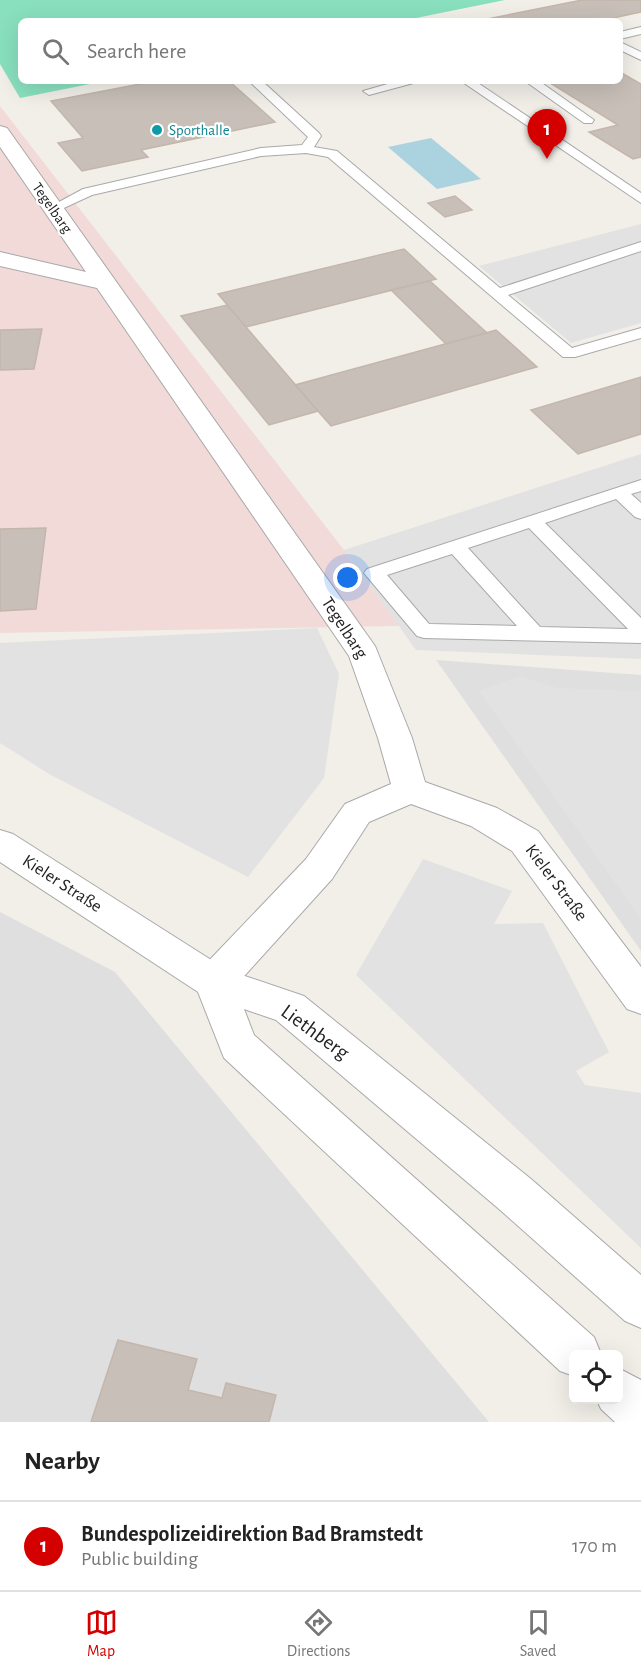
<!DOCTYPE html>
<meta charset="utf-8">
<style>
:root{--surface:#fff;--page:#f2f2f2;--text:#222;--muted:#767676;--line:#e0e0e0;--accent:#d40000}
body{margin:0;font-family:"Alegreya Sans",sans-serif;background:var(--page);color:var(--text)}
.controls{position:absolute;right:18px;bottom:18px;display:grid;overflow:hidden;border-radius:9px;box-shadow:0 6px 24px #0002}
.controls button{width:54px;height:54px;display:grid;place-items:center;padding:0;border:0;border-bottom:2px solid var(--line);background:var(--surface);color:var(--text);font:30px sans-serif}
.you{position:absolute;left:348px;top:578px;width:21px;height:21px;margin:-15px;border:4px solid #fff;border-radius:50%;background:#1a73e8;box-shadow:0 0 0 9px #1a73e833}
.badge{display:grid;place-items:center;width:39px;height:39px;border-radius:50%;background:var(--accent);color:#fff;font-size:20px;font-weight:700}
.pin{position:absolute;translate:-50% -50px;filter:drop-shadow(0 2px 3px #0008)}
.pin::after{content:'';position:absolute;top:32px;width:21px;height:18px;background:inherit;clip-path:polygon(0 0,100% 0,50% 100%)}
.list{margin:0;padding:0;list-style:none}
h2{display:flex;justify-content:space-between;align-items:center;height:78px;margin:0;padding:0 24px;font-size:26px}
h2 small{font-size:20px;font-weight:400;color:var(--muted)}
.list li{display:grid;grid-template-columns:39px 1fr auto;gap:18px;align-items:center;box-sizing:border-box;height:90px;padding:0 24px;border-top:2px solid var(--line)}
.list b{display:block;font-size:22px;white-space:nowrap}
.list p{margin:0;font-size:20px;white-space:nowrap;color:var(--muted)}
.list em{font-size:20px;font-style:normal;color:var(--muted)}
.icon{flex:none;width:33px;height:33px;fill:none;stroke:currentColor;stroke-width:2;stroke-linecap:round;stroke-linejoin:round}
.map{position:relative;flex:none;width:641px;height:1422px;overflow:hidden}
.search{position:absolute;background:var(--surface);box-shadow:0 6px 24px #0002;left:18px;right:18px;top:18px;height:66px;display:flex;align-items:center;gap:15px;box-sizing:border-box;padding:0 21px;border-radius:9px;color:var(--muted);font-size:22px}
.sheet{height:168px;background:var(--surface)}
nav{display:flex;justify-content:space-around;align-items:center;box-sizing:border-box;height:84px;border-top:2px solid var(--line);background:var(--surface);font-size:16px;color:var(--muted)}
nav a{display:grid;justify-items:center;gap:3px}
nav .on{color:var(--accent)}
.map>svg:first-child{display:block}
</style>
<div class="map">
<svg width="641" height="1422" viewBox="0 0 641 1422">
<rect width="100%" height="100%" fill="#f2efe9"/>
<path fill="#e0dfdf" d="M436,660L641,675V951Z
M0,912L115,972L489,1422H0Z"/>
<path fill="#f2dad9" d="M0,106L344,550L399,626L0,633Z"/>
<path fill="#88e0be" d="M0,0H505L401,21H21V81H105L20,98L0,64Z"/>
<path fill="#e2e2e2" d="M641,224V323L571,343L479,266Z
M641,454V659L416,650L344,550Z
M317,628L339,674L324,778L248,877L49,774L0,743V643Z
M520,676L557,688L641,691V919L479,691Z
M423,859L512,891L494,924L543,923L609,1052L576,1071L585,1085L641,1093V1248L356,975Z"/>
<path fill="#aad3df" d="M431,138L481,179L437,189L388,147Z"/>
<path fill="#c7bfb8" stroke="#c4b6ab" stroke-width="1.5" d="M582,0H641V12L599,21H497L492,18Z
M620,72L641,84V157L633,159L589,132L618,125L547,81H620Z
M156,81H229L275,122L141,150L148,157L82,171L58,143L83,138L51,101Z
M455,196L472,210L445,217L428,203Z
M404,249L436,279L246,327L218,294Z
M430,281L487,333L446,344L391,290Z
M227,305L246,327L318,411L269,425L181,316Z
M42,329L34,369L0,370V330Z
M496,330L537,367L331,426L295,385Z
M641,377V434L578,454L531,410Z
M46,528L36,609L0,611V529Z
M118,1340L197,1359L188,1390L222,1398L226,1383L276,1395L269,1422H91Z"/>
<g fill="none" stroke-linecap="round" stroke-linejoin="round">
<defs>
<path id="service" d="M641,27V34L620,39V32Z
M620,42L641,52V60L620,50Z
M249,81H262L319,133L321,136L314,147L337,151L500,288L641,242V251L508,295L572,348L641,328V338L575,357H563L328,157L306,153L261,156L92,195L53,213L46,209L83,189L261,148L302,145L308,137Z
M398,81H421L369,95L363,91Z
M461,81H475L641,193V203Z
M525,81H539L594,120L592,123H584Z
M641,480V491L631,494L641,503V519L635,517L616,499L545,523L641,618V643L424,638L417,636L364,573L367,569ZM529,528L628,629L540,627L468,548ZM452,554L517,626L429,624L387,575Z"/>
<path id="minor" d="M0,126L7,128L375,646L412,738L425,782L497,808L538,831L641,967V1014L627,1009L512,851L471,826L411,804L369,822L332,879L228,994L214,998L200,994L194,982L200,970L306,859L345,804L391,784L378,738L349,656L97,288L0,266V252L86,272L0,147Z"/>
<path id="tertiary" d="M0,830L13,834L227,970L304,996L531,1179L641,1275V1328L625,1321L499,1209L276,1020L244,1009L254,1035L594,1337L601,1354H574V1376L560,1371L224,1058L198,992L0,862Z
M618,1368L641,1380V1422H615L601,1409L597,1400H618Z"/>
</defs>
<use href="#service" stroke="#a9a9a9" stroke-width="2"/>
<use href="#minor" stroke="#a9a9a9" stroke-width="2"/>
<use href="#tertiary" stroke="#a9a9a9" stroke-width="2"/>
<use href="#service" fill="#fff" fill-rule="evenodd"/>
<use href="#minor" fill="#fff" fill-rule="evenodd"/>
<use href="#tertiary" fill="#fff" fill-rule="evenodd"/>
</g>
<circle fill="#0f9aa8" stroke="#fff" stroke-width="2" cx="157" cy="130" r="6"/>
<g text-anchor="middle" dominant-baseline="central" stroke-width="4.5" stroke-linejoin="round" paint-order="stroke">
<g font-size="15" fill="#0d838f" stroke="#fff" text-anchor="start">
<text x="169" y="130">Sporthalle</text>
</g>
<g font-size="15" fill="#222" stroke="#fff">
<text transform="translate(52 208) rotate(55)">Tegelbarg</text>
</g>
<g font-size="18" fill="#222" stroke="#fff">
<text transform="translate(344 628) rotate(57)">Tegelbarg</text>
<text transform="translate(556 883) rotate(53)">Kieler Straße</text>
<text transform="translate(62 884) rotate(33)">Kieler Straße</text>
</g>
<g font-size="21" fill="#222" stroke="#fff">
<text transform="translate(315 1032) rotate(36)">Liethberg</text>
</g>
</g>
</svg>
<div class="controls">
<button><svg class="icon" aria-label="locate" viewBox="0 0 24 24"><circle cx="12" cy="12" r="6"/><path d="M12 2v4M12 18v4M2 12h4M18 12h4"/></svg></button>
</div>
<div class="you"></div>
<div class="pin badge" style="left:547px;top:159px">1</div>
<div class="search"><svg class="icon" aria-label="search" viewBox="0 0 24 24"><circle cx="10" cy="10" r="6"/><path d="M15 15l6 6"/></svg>Search here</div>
</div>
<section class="sheet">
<h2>Nearby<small></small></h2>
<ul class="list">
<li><span class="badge">1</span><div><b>Bundespolizeidirektion Bad Bramstedt</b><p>Public building</p></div><em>170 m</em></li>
</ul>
</section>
<nav>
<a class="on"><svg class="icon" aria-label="map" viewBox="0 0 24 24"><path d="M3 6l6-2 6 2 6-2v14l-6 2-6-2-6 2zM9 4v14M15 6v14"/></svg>Map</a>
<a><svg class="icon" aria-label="directions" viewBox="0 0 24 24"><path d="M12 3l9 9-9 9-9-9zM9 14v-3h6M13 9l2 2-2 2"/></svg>Directions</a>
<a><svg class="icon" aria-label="saved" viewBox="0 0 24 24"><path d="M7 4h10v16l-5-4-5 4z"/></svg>Saved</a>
</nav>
